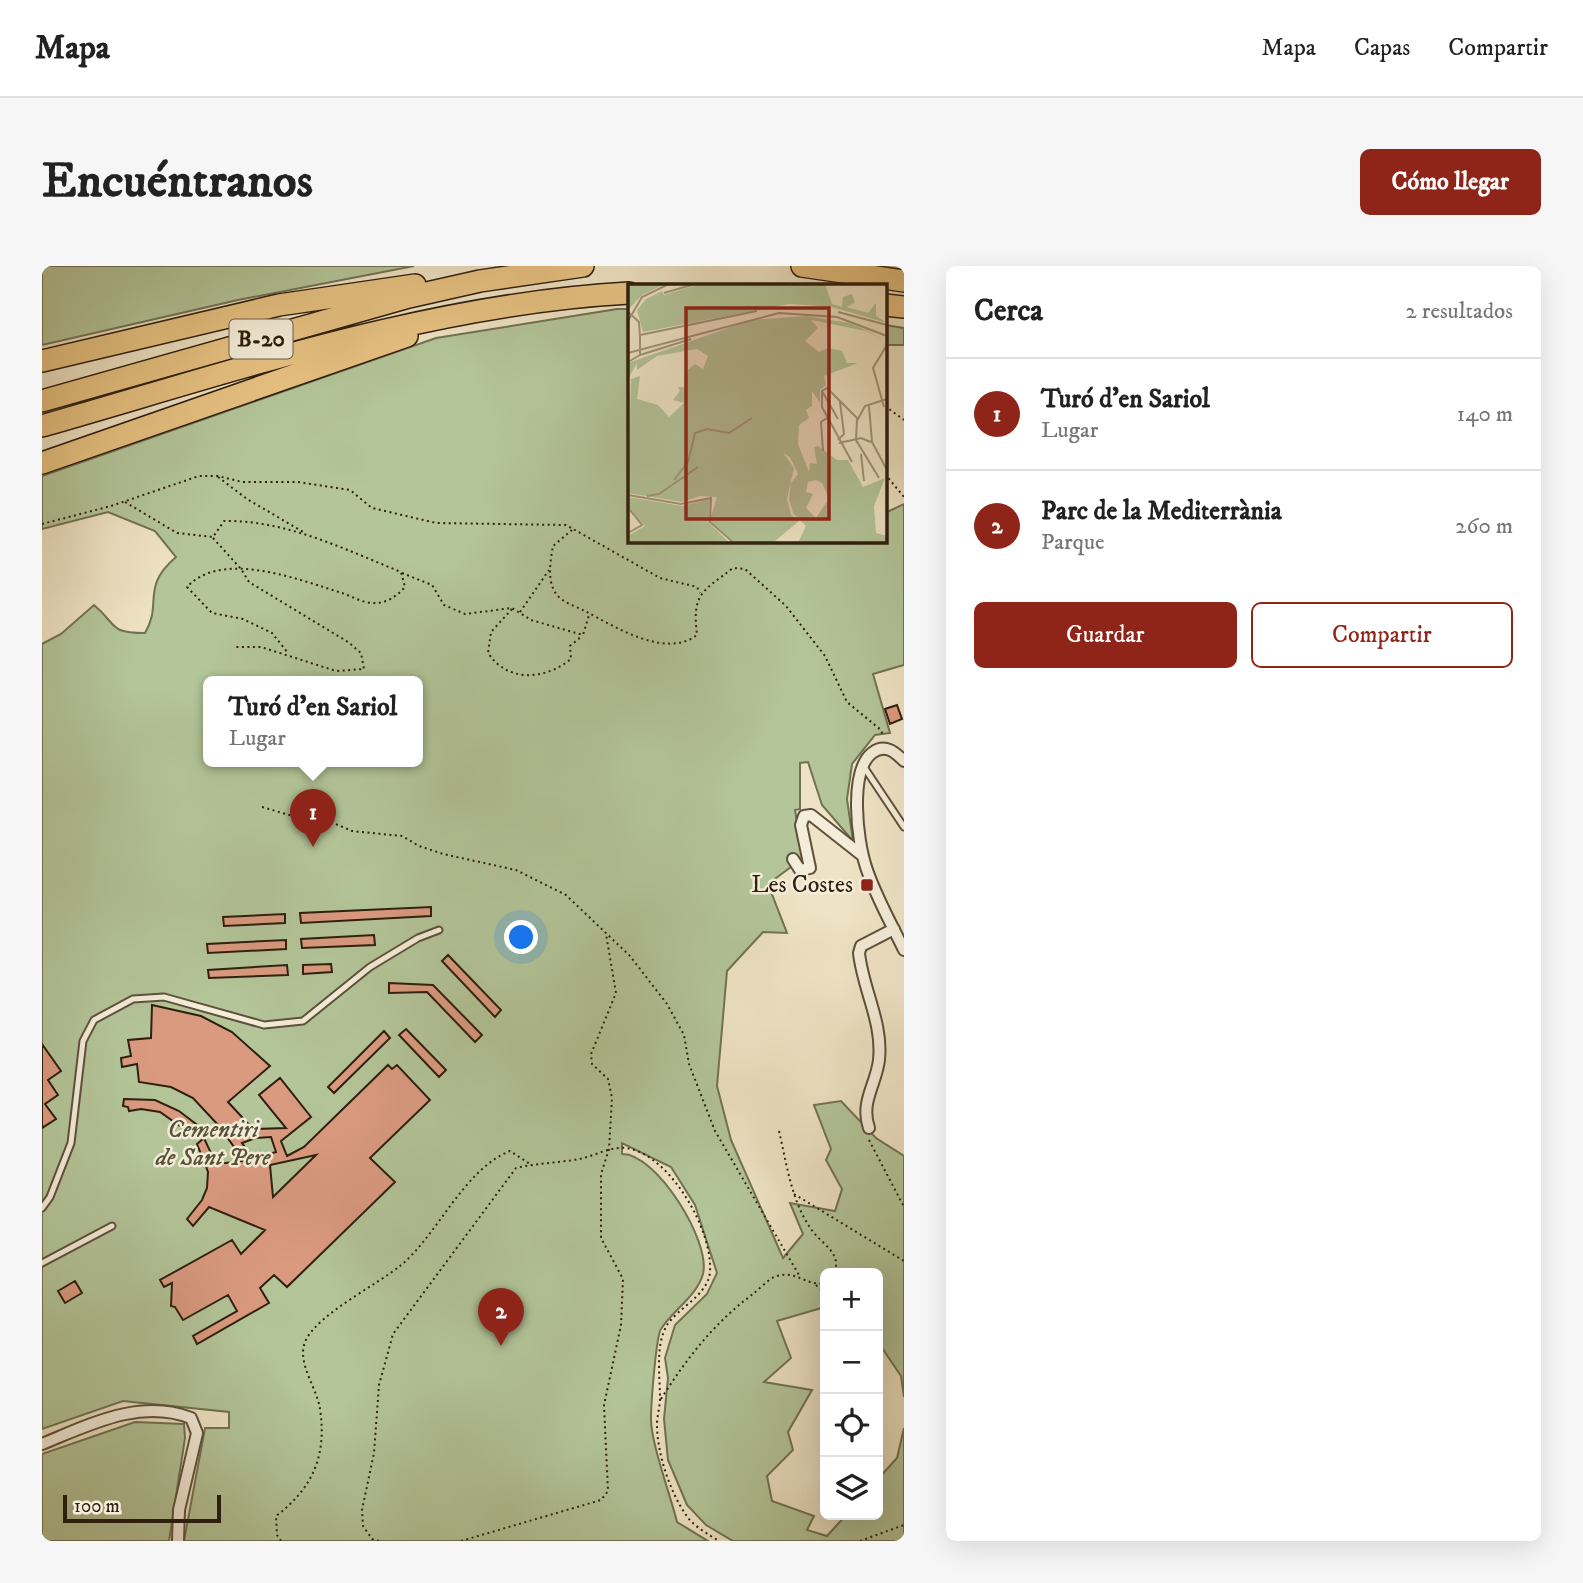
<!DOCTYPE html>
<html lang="es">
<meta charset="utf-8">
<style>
:root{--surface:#fff;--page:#f6f6f6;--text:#222;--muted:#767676;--line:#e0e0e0;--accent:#8f2418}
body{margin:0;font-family:"IM FELL DW Pica",serif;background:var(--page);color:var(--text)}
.controls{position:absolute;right:21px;bottom:21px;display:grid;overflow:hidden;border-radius:10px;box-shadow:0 7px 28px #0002}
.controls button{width:63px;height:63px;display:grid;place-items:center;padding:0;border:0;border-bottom:2px solid var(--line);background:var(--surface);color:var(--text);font:35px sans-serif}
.scale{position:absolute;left:21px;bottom:18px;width:158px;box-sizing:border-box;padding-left:7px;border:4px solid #2e1f0e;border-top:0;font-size:19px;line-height:24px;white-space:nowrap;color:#2e1f0e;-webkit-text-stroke:5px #f4edd9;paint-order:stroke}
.you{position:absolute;left:480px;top:672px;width:24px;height:24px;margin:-18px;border:5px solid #fff;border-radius:50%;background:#1a73e8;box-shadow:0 0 0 10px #1a73e833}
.badge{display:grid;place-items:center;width:46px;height:46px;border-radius:50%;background:var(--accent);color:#fff;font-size:23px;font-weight:700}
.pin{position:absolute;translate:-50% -58px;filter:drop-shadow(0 2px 4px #0008)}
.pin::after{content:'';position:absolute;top:37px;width:24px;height:21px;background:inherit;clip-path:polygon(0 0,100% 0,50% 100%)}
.popup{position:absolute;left:161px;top:410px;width:220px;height:91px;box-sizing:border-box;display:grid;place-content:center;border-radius:10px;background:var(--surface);filter:drop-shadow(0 2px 5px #0005);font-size:23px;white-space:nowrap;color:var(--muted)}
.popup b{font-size:26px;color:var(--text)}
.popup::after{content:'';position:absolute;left:50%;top:100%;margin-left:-14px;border:14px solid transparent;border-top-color:var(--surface)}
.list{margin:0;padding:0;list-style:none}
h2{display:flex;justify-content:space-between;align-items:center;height:91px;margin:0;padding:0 28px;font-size:30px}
h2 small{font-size:23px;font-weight:400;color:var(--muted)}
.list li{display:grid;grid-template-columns:46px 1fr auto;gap:21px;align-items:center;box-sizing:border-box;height:112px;padding:0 28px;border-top:2px solid var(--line)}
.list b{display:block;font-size:26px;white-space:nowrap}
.list p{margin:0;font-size:23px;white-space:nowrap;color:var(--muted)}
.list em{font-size:23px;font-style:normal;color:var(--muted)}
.actions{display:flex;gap:14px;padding:21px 28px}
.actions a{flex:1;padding:16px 0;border:2px solid var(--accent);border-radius:10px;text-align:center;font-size:24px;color:var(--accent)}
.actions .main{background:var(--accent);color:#fff}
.icon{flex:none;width:38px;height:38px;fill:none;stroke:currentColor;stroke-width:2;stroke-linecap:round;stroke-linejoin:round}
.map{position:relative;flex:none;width:862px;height:1275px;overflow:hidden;border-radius:10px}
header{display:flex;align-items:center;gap:42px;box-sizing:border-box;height:98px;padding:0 35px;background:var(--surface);border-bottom:2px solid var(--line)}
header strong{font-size:33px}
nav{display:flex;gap:38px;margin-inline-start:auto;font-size:24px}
.intro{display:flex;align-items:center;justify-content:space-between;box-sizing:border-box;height:168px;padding:0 42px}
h1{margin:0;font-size:49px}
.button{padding:18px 32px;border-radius:10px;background:var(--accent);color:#fff;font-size:24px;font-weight:700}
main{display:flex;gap:42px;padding:0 42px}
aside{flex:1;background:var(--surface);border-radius:10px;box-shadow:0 7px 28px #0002}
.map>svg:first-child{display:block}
</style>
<header>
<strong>Mapa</strong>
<nav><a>Mapa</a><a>Capas</a><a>Compartir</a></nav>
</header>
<div class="intro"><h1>Encuéntranos</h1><a class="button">Cómo llegar</a></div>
<main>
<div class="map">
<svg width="862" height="1275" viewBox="0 0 862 1275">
<rect width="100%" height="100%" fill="#eee3c4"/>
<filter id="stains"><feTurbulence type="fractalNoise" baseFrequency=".00286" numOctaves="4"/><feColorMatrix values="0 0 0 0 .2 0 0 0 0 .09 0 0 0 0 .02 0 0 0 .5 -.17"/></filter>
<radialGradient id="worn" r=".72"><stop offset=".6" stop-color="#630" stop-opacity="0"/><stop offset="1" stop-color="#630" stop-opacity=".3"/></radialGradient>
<path fill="#b3c599" stroke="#707254" stroke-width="2" fill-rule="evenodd" d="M0,0H372L196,34L0,79Z
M575,43H587V275H843V247L862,238V399L831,408L848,467L833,469L810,498L805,533L811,575L780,539L766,496L758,497V543L753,544L761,592L726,618L745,667L721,666L685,705L675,820L689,874L741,992L761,968L748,937L793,945L800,923L784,894L789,883L772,839L799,835L834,872L862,890V1131L859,1110L836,1076V1007H783V1041L735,1055L749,1092L722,1116L770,1124L746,1166L751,1184L725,1210L730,1235L772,1250L765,1264L785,1270L804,1249H836V1213L855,1192L862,1162V1275H691L664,1259L645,1239L626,1194L622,1153L626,1112L623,1092L633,1059L665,1028L675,1007L653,939L629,901L580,877V888C614,887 669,975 661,1008C655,1030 631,1044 619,1063C614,1070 609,1139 609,1152C608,1174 629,1231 635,1256L666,1275H142L163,1162H187V1146L81,1135L0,1163V378L19,368L52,339C76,359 66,367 103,367C121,337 98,322 134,291L113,265L66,246L0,263V210L394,72ZM166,415H376V495H166Z
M843,59L862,62V79H843Z
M93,1156L142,1158L143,1172L127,1275H0V1188Z"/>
<path fill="#da9a80" stroke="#2e1f0e" stroke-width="2" fill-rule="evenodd" d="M855,439L860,453L848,458L843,443Z
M389,641V650L259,657L258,647Z
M243,648V657L182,660L181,651Z
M332,669L333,679L260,682L259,673Z
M244,674V683L166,687L165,678Z
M406,689L459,744L453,751L400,695Z
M289,698L290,706L261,708V699Z
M245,699L246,709L167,712L166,704Z
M347,717L391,719L440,769L433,776L385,726L347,727Z
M110,739L159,750L190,766L228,800L186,836L211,863L244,862L217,829L238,812L269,851L239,875L245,890L262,881L346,799L350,803L355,799L388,834L328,892L353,916L245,1021L232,1009L218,1022L227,1037L155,1078L151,1070L195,1045L186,1029L141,1054L133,1041L129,1040L130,1017L122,1021L118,1014L190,974L199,988L223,964L167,941L151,960L145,953L160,934L165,922L166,906L155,878L162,872L174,898L202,895L177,860L151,832L129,821L97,816L95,798L80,801L79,792L89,790L86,774L109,772ZM229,871L234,886L211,892L200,877L214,872ZM274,889L231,931L228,899Z
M364,763L404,804L397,811L357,769Z
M342,765L348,772L292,827L286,821Z
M0,778L19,805L6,814L16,829L3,838L14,853L0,862Z
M82,833L113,834L137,845L154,858L145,865L118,846L99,843L87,845L86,841L81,840Z
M33,1015L40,1027L23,1037L16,1025Z"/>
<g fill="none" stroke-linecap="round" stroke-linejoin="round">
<defs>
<path id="service" d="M822,501L862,561
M0,942L8,931L29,877L41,775L52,754L91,733L122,731L222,759L261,755L328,701L376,672L397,664
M0,997L70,960"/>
<path id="minor" d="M862,495C853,486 843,477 830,487C807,505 815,574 824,601C833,629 849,657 862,684
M751,593L758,604L768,602L759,559L762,550L769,549L821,590
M827,862C818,836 834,819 837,794C841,756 821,724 817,687L819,680L852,663
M0,1178C47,1159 98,1132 149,1152L155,1167L137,1244L136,1275"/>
<path id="motorway" d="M760,0L862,15
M843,39L862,41
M0,95L237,39L373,19
M0,135L367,31L438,15L541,0
M0,160C193,105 386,38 587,27
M0,197L365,70"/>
</defs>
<use href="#service" stroke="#5e503c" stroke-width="9"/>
<use href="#minor" stroke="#5e503c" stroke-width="14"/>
<use href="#motorway" stroke="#2e1f0e" stroke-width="24"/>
<path stroke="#2e1f0e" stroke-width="2" stroke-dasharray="2 3.5" stroke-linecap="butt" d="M843,114V119
M843,140L862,154
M843,208L862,231
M176,211L205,233L263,267
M83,236L135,267L171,271L182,255C244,254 302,283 359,306L363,321C355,330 344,338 331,337C321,337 309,330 300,327C258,314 180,283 145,321L170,347L201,353L230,367L246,387
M0,258L69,240L157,210H176L200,216H256L308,224L330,242L394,257L524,259L618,312L655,321L658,327
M530,264L511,280C508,297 504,320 518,332C525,338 535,341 543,345C573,361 624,393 655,369C650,327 660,326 691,302L703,303L744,340L783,390L805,436L839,464L841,470
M171,272L199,303L207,316L306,376L319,387L322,403L294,405L219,381H192
M360,307L390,319L402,339L423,348L470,342L489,354L541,369L547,349
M470,343L449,366L446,387C466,417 503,414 529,393L528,380L540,370
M478,346L507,304
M220,541L261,553L280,552L310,565L360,570L377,580L401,588L474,604L524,629L588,690L625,738L642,769L647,798L673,865L757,1009
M737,865C745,899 749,934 769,963C779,978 801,987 792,1007
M827,874L862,941
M752,928L862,995
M774,1019L783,1028
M619,1133C645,1092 672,1057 711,1028C717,1023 725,1015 732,1011C754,1002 767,1023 783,1016
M239,1275L235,1269L234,1250C271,1222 285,1189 278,1143C275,1121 252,1094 265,1072C279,1047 334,1019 358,1000C396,969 421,904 468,885L488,898
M337,1275L330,1273L321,1260L320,1244L332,1187L337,1119L351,1068L474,902C495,897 516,897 537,893C554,890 571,878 589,883C630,893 671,965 668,1006C666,1029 637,1041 625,1059C613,1079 618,1110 618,1132C618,1141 615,1150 615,1159C615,1187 628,1226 644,1249C650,1259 667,1269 677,1275
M419,1275L559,1234L566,1225L562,1139L579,1059L581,1013L559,972V908L567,883L570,832L566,813L550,798L549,788L574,727L564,668
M818,1275L862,1259"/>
<use href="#service" stroke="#f4edd9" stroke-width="5"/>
<use href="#minor" stroke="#f4edd9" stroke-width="10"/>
<use href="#motorway" stroke="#e7c282" stroke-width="21"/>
</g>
<rect fill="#8f2418" stroke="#f4edd9" stroke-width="2.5" x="818" y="612" width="14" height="14" rx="3.5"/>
<g text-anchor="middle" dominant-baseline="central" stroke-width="5" stroke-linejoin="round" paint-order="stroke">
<rect fill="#f4edd9" stroke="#695d4b" stroke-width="2" x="187.5" y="53.5" width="63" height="39" rx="5"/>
<g font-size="23" font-weight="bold" fill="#2e1f0e">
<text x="219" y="73">B-20</text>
</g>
<g font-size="24" fill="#2e1f0e" stroke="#f4edd9" text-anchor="end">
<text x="811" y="619">Les Costes</text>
</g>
<g font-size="24" font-style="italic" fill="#565138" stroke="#f4edd9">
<text x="171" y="864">Cementiri<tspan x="171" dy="28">de Sant Pere</tspan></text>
</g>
</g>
<g transform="translate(586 18)">
<rect width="259" height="259" fill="#eee3c4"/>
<path d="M0,0H37L14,11L0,26ZM72,0H197L204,20L214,23L215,13L224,10L227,19L218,23L240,29L248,19V32L259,39L204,23L162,20L15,48L9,26L18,15L34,7L36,11ZM178,32L221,39L238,46L255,56L238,47L183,36L190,44L177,57L191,68L200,64L214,67L219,79H230L196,92L198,101L192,106V119L184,107V122L178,126L181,134L171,141L170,160L181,188L182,179L189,180L186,163L190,162L209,176H220L235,203L257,194L246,222L248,249L259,252V259H170L178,242L165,229L161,215L163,199L170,190L162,173L155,169L166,184L159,215L163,231L171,237L146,258L109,259L88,245L82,236L89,213L72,212L54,218L0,209L3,95L12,92L9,115L30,121L41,133L56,119L45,116L52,107L50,103H56L57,88L67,80L75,85L80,72L69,65L29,72L9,86V79L0,95V79L123,36ZM188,196L194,199L201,214L188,234L178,224L185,210L178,208L180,198ZM0,213L54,222L82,215L81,239L102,259H3L0,252L17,242L0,226Z" fill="#b3c599" fill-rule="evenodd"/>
<path fill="none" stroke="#a1957b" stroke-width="2" d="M36,9L67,0M0,28L11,38L12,54V71L0,78M210,28L259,41M0,37L14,13L41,0M12,51L129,27M0,69L151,29L209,33L259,52M12,71L63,55M194,107L210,135M241,122L244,158L259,186M256,123L245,84L259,61M229,135L228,156L251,194M210,156L216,150L212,118M211,159L233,154L243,158M195,167L193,138L199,134M233,170L236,197M224,178L194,123V107L199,104L230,135L237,122L259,115M46,196L60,178L67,149L79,145L101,149L124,134M0,211L53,220L83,214L82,238L106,259M19,212L31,210L70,183M0,249L14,241L2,226"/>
<path fill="#8f2418" fill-opacity="0.15" stroke="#8f2418" stroke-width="3.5" d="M58,24H201V235H58Z"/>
<rect width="259" height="259" fill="none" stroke="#2e1f0e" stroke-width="3.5"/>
</g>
<rect width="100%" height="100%" filter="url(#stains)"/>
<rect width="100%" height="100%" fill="url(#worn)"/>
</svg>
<div class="controls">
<button>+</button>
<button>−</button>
<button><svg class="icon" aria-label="locate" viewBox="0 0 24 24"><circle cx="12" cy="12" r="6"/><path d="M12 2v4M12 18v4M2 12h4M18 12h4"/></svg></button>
<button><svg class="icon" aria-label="layers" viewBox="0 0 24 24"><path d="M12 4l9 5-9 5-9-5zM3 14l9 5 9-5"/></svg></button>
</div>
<div class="scale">100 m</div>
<div class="you"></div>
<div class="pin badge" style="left:271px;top:581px">1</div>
<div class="popup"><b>Turó d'en Sariol</b>Lugar</div>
<div class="pin badge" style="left:459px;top:1080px">2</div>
</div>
<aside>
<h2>Cerca<small>2 resultados</small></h2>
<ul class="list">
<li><span class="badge">1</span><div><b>Turó d'en Sariol</b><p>Lugar</p></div><em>140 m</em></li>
<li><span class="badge">2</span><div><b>Parc de la Mediterrània</b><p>Parque</p></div><em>260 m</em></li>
</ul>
<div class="actions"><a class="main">Guardar</a><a>Compartir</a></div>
</aside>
</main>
